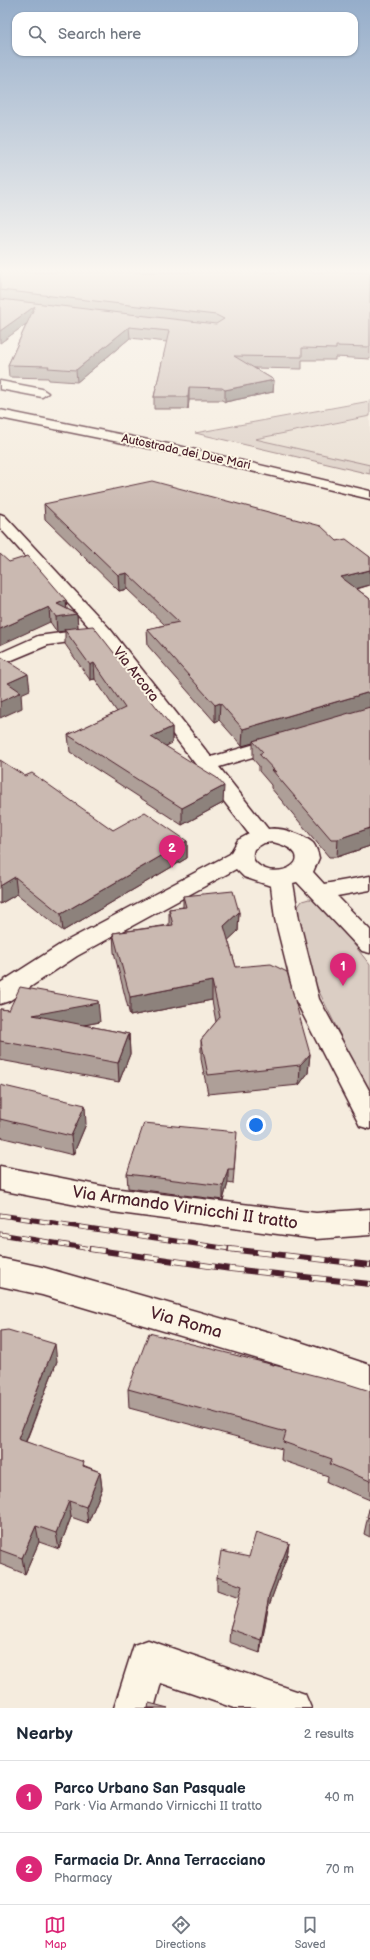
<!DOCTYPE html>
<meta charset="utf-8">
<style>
:root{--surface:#fff;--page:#f2f2f3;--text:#1f2937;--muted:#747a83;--line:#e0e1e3;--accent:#db2777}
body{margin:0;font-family:"Balsamiq Sans",sans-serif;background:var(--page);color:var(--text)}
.you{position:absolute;left:256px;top:1125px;width:14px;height:14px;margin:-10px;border:3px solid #fff;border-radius:50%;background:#1a73e8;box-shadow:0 0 0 6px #1a73e833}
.badge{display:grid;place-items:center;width:26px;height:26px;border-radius:50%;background:var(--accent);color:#fff;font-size:13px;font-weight:700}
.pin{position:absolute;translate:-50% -33px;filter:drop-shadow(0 1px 2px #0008)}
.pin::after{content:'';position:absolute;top:21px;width:14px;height:12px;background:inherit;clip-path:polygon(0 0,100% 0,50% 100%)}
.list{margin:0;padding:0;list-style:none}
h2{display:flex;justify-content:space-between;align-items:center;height:52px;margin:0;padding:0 16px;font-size:17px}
h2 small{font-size:13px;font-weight:400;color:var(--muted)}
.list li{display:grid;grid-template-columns:26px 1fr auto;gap:12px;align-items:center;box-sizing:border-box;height:72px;padding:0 16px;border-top:1px solid var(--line)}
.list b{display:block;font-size:15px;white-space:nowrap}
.list p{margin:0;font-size:13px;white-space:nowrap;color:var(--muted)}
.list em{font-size:13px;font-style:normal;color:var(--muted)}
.icon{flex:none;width:22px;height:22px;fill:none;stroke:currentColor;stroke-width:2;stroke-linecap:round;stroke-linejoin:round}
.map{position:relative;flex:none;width:370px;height:1708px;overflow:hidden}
.search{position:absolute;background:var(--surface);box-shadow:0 1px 3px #0004;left:12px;right:12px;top:12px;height:44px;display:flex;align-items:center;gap:10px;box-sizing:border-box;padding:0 14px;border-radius:12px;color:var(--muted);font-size:15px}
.sheet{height:196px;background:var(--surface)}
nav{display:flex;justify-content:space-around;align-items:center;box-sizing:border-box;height:56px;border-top:1px solid var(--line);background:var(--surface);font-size:11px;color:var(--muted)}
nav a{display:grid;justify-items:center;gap:2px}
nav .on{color:var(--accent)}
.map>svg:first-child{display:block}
</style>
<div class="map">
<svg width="370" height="1708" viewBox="0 0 370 1708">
<rect width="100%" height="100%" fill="#f5ecde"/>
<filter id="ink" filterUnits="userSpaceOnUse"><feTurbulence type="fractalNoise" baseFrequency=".025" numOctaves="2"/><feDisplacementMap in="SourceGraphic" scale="8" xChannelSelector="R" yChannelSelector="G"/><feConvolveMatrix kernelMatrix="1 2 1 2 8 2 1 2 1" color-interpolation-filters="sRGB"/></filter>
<g filter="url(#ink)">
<path fill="#e8ddd0" d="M370,416V465L254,439L329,425Z"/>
<path fill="#dbcec4" stroke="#927678" d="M370,401V416L255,439L370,465V474L195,433Z
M309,899L320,901L370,965V1096L308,969L297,908L302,901Z"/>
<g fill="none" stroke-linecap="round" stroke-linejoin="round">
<defs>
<path id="street" d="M0,381L42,389L48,393L42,397L0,389Z
M0,514L5,516L110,629L211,757L282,736L289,738L292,742L289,746L219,767L268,829C281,827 303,834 313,843C316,847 318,853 319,858L313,872L324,884L370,876V890L337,896L370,930V953L362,951L297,882L293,883L299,919L319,999L370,1092V1129L360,1126L295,999L275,919L271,886L244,877L236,869L77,956L9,1001L0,1004V983L61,944L230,854L238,840L249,834L99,638L48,645L0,665V653L38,636L91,629L0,528ZM273,842C325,855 278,885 256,863C252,859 252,854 254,849L264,843Z
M0,1166L112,1188L316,1213L370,1209V1235L316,1239L112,1212L0,1190Z
M0,1258L42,1267L279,1335L370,1365V1397L279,1365L42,1295L0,1286Z
M148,1640L305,1694L311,1708H234L161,1683L154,1708H114L134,1645Z"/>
<path id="highway" d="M0,410L183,447L370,491V499L183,455L0,418Z"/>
</defs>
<use href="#street" stroke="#4a1f2b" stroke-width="3"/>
<use href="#highway" stroke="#4a1f2b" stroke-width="3"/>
<use href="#street" fill="#fcf5e5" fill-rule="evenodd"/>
<use href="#highway" fill="#fcf5e5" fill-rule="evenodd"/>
<defs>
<path id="rail-far1" d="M0,1215L237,1250
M0,1234L97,1250"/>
<path id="rail" d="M90,1249L231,1269L370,1284
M229,1249L370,1265"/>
</defs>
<use href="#rail-far1" stroke="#4a1f2b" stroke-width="5"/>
<use href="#rail" stroke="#4a1f2b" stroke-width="6"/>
<use href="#rail-far1" stroke="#fcf5e5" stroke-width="3.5" stroke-dasharray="10" stroke-linecap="butt"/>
<use href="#rail" stroke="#fcf5e5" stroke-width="4.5" stroke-dasharray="14" stroke-linecap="butt"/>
</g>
<path fill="#ae9f98" stroke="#4a1f2b" d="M0,272H370V359L335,357V360H302V369L254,368L274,380L273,392L225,402L222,400H189L188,409H154V397L167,342L130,338L77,382L49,380L48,378L9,377L8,365L27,323L0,343Z
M44,504L337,541L370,557V585L357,589L370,599V846L337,857H329L271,788V785L259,771V766L253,759V743L242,746L219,720L215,722L148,646L147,629L165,625L127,589L119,591L45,519Z
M9,562L66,600L67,609L77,614L78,627L172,727V743L166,746L223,803L182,825L70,752L68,735L117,712L95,679L90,680L65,644V631L57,632Z
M25,776L113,830L187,841V858L63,931L17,894L0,904Z
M183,896L239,912L238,931L228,940L236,967L310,1054L308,1073L299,1085L208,1094L201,1059V1040L216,1022L212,1000L130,1016L114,952L113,933L169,925V909L183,907Z
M0,1009L9,1010L100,1022L83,1025L129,1034L130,1054L119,1082L0,1060Z
M0,1085L86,1124L73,1155L0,1137Z
M236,1146L233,1184L228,1183L223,1200L128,1188L127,1174Z
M0,1331L57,1361L26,1442L100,1472L102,1489L88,1523L71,1517L59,1549L39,1542L25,1574L0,1564Z
M128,1389L370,1391V1500L327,1482L328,1476L281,1460L282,1449L129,1408Z
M370,1506V1537L364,1534Z
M289,1543L287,1556L268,1608L260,1653L229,1642L230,1629L239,1598L217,1590V1577L249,1557Z"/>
<path fill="#8d827c" stroke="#4a1f2b" d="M35,306L36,317L0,343V331Z
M129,327L130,338L77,382L76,370Z
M274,380L273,392L225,402V390Z
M189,387V400L188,409V397Z
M370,570V585L340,593L341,577Z
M127,573V589L119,591L118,575Z
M66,600L67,614H77L78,629H64L65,631L57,632L56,617L57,604Z
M49,607L50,622L0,645V629Z
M94,663L95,679L90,680V665Z
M28,674L30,690L21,694L22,708L0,718V702L8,683Z
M370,692V709L253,741V743L242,746L243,729Z
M220,703L219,720L215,722V705Z
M172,727V743L152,753L151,737Z
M224,786L223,803L182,825V808Z
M370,828V846L337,857L338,839Z
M187,841V858L63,931L61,914Z
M15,877L17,894L0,904V886Z
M239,912L238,931L223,945L224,926Z
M212,981V1000L130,1016V997Z
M98,1001L100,1022L35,1034L33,1015Z
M129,1034L130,1054L119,1082L118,1063Z
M310,1054L308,1073L299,1085L300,1065Z
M85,1105L86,1124L73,1155L71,1136Z
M228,1169V1183L223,1200V1186Z
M55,1344L57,1361L20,1456L18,1439Z
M100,1472L102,1489L88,1523L86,1507Z
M69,1501L71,1517L59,1549L56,1533Z
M36,1526L39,1542L25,1574L22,1558Z
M289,1543L287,1556L268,1608L260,1653L261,1640L269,1595Z"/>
<path fill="#cab9b1" stroke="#4a1f2b" d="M0,272H370V347L336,346V349L302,348V357L234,356L274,380L225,390L222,388L189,387L188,397H154L169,331L129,327L76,370L48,368L49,366L8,365L35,306L0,331V299L216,324L224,319L216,315L0,290Z
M152,481L321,526L337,541L346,539L370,557V570L341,577L370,599V692L243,729L220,703L215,705L147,629L179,622L127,573L118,575L44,504Z
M0,554L9,562L28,556L66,600L57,604L77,614L56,617L49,607L0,629Z
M93,626L172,727L151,737L217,778L224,786L182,808L68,735L125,708L94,663L90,665L64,629Z
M0,656L28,674L8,683L21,692L0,702Z
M370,707V828L338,839H331L272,770L276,772L259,754L263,752L253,741Z
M0,760L25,776L32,773L113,830L145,812L187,841L61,914L15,877L0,886Z
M233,891L239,912L224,926L236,967L271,964L287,972L310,1054L300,1065L208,1075L201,1040L220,1017L212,981L130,997L113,933L173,925L169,909L186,907L183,896Z
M20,987L98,1001V1003L33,1015L129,1034L118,1063L0,1041V1009L9,1010Z
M0,1085L85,1105L71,1136L0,1119Z
M144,1123L237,1132L234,1169H228L223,1186L127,1174Z
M8,1330L55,1344L18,1439L84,1462L83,1466L100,1472L86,1507L69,1501L56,1533L36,1526L22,1558L0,1550V1331Z
M149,1333L348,1384L370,1391V1481L330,1464L332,1459L283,1442L286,1432L128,1389Z
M370,1506V1518L367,1517Z
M256,1532L289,1543L269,1595L261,1640L230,1629L242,1586L217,1577L221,1551L249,1557Z
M149,1703L168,1708H148Z"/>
</g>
<linearGradient id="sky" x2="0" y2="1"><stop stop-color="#95adca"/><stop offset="0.53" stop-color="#faf6f0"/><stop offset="1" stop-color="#faf6f0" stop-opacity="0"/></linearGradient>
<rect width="370" height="511" fill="url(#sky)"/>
<g text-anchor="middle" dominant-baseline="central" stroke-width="4" stroke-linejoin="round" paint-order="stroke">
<g font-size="12" fill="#4a1f2b" stroke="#fcf5e5">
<text transform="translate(186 452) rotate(12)">Autostrada dei Due Mari</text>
</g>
<g font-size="14" fill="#4a1f2b" stroke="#fcf5e5">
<text transform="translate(136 674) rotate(52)">Via Arcora</text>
</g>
<g font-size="17" fill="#4a1f2b" stroke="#fcf5e5">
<text transform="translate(185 1208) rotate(8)">Via Armando Virnicchi II tratto</text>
<text transform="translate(186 1323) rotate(16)">Via Roma</text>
</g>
</g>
</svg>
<div class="you"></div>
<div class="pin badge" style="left:343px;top:986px">1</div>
<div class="pin badge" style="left:172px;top:868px">2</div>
<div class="search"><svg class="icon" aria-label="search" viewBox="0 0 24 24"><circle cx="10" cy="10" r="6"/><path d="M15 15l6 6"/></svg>Search here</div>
</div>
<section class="sheet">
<h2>Nearby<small>2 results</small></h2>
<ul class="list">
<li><span class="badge">1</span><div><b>Parco Urbano San Pasquale</b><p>Park · Via Armando Virnicchi II tratto</p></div><em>40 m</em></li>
<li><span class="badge">2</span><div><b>Farmacia Dr. Anna Terracciano</b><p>Pharmacy</p></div><em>70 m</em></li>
</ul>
</section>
<nav>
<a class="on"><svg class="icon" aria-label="map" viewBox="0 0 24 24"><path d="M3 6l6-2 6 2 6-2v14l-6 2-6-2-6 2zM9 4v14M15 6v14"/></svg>Map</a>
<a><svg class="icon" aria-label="directions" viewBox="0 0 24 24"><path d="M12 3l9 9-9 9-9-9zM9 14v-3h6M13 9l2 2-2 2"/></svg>Directions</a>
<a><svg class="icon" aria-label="saved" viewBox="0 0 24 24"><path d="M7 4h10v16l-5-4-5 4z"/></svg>Saved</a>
</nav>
